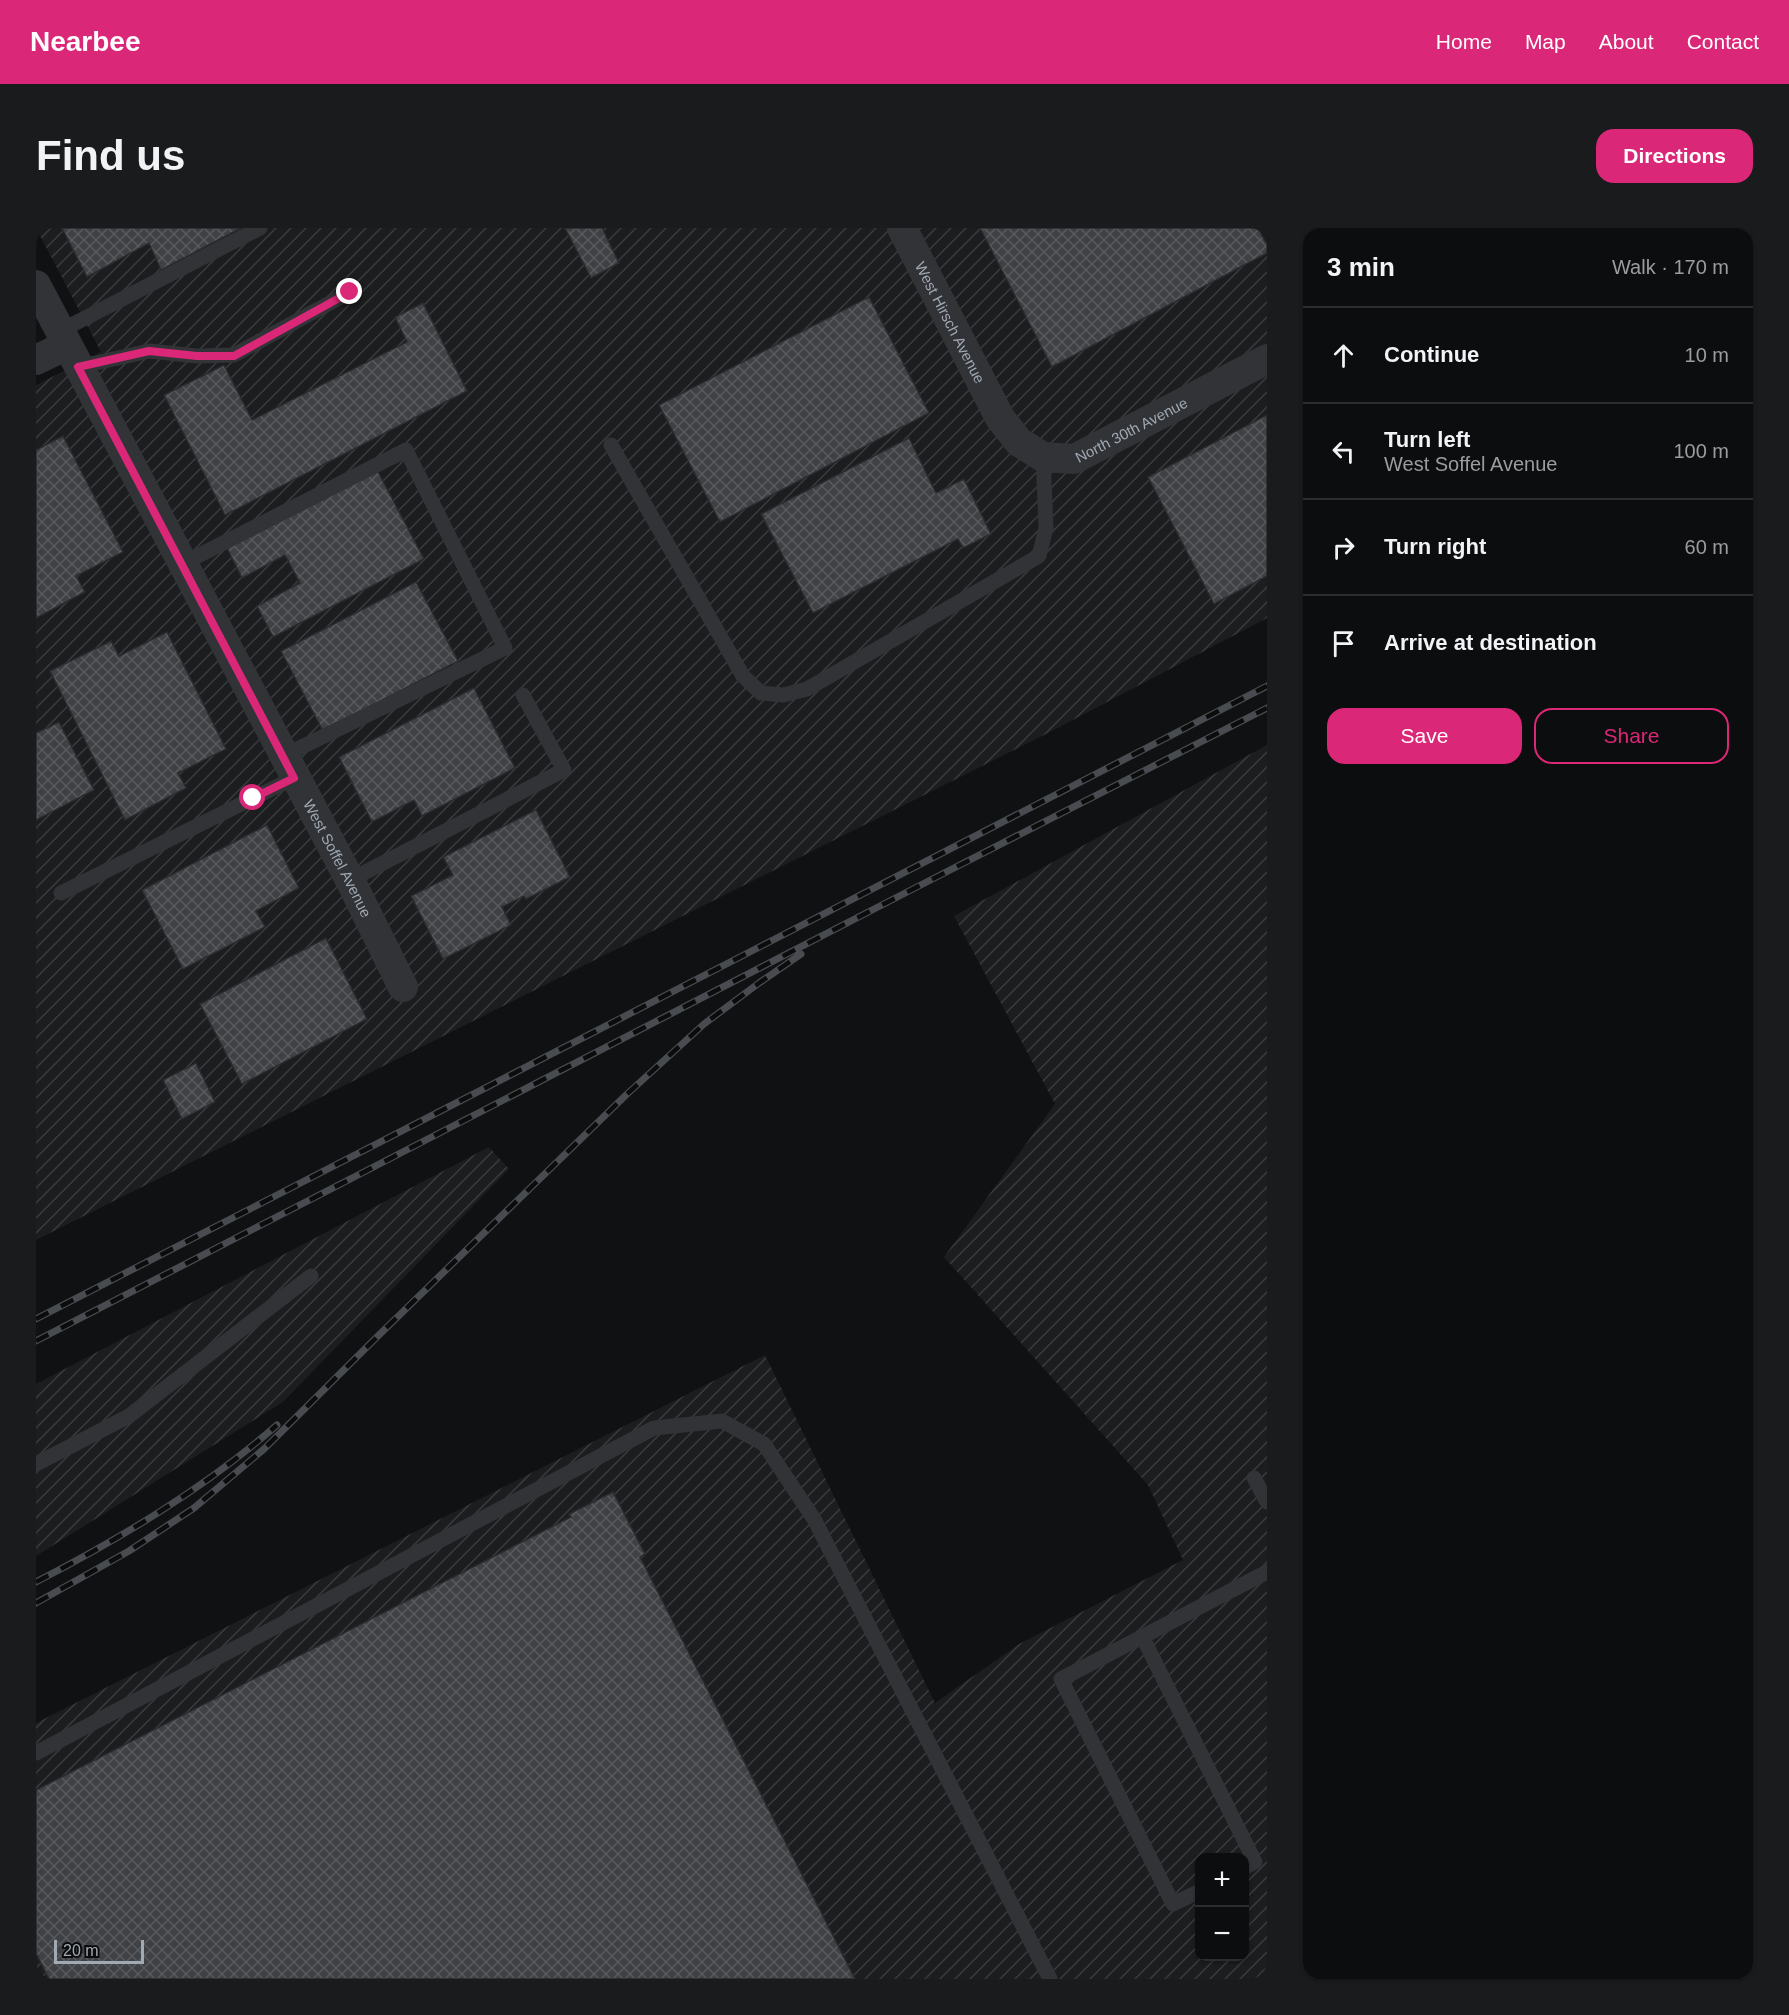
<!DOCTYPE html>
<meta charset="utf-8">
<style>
:root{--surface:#0c0d0e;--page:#1a1b1c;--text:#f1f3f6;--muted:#9a9c9e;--line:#2c2d2e;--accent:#db2777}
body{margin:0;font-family:Arial,sans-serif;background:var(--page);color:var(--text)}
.controls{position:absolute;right:18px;bottom:18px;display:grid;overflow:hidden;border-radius:12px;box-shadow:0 2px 4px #0004}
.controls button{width:54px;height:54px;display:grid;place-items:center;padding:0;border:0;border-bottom:2px solid var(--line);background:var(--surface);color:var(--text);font:30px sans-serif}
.scale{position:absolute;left:18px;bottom:15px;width:90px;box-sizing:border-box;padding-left:6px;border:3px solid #a1a9b3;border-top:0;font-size:16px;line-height:21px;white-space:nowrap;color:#a1a9b3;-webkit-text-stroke:4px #0c0c0d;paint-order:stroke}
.stop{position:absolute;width:18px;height:18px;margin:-14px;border:4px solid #db2777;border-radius:50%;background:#fff}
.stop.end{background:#db2777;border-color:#fff;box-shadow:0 2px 6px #0008}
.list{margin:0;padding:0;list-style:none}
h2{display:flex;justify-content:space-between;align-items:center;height:78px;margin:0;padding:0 24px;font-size:26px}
h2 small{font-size:20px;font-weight:400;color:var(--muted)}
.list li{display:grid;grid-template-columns:39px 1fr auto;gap:18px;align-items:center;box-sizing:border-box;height:96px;padding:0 24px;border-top:2px solid var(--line)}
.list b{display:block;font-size:22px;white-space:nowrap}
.list p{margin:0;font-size:20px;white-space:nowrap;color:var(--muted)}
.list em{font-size:20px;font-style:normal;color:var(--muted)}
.actions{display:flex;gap:12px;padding:18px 24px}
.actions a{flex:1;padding:14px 0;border:2px solid var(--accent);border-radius:18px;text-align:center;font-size:21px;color:var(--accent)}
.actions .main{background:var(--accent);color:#fff}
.icon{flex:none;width:33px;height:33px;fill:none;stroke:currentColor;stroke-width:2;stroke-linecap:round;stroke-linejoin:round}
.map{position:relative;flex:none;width:1231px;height:1751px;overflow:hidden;border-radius:18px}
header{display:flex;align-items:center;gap:36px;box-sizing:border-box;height:84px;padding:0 30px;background:var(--accent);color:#fff}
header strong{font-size:28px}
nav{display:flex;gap:33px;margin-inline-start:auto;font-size:21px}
.intro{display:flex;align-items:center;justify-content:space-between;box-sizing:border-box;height:144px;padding:0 36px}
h1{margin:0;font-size:42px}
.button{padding:15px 27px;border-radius:18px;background:var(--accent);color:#fff;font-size:21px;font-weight:700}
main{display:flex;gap:36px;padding:0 36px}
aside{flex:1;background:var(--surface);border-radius:18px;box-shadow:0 2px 4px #0004}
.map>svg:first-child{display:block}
</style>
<header>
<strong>Nearbee</strong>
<nav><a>Home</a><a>Map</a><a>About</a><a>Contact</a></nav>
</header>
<div class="intro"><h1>Find us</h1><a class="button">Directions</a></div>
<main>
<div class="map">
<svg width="1231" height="1751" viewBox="0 0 1231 1751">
<defs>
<pattern id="industrial-furrows" width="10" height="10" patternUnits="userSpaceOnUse" patternTransform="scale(1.5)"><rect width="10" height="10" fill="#1c1d1f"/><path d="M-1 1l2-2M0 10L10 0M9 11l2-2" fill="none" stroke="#3a3b3d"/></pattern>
<pattern id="building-cross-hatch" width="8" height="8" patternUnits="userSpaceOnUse" patternTransform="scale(1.5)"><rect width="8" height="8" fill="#3f4145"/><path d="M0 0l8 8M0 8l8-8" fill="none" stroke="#585a5d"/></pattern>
</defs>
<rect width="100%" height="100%" fill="#101112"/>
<path fill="url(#industrial-furrows)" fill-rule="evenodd" d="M0,0H1231V390L1014,504L0,1012V157L65,124Z
M1231,517V1751H0V1495L729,1127L899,1475L983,1416L1147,1332L1112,1257L908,1029L1019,876L918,688ZM1164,1630H1208V1728H1164Z
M453,919L473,941L247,1174L0,1328V1156Z"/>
<path fill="url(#building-cross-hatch)" stroke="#2a2b2e" stroke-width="1.5" d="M26,0H205L125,42L113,15L51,49Z
M529,0H566L583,35L555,50Z
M944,0H1222L1231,17V25L1016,139Z
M833,69L893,185L684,294L623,177Z
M387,75L431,163L189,287L128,167L188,137L216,192L371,114L359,89Z
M1231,187V348L1178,376L1112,249Z
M27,208L87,324L40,348L49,364L0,390V222Z
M873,210L900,265L928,251L955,306L927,320L922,311L777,385L725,286Z
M340,240L388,331L237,409L221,378L264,355L249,327L206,350L190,318Z
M380,354L422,433L287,503L245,423Z
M131,404L190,521L142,545L150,560L89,592L14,443L75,413L83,428Z
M438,460L479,540L386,588L378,572L336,594L303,529Z
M23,494L58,562L0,592V505Z
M500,582L534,649L490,671L488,668L466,679L475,697L407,731L375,668L417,647L407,629Z
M231,597L263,660L220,683L229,699L147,741L106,662Z
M290,710L331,791L206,856L164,776Z
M160,835L179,874L146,891L127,852Z
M577,1264L609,1326L604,1329L819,1751H13L0,1725V1562L535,1289L533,1286Z"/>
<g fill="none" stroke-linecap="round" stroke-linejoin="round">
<path stroke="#313337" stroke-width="15" d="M24,103L224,0
M42,139L113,123L161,128L198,127L314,64
M575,217L707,448L725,465L747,467L771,461L1003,328L1010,300L1007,229
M146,336L370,222L469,420L247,528
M314,652L528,542L487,467
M25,665L258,550
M0,1236L93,1188L275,1048
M1218,1250L1231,1274
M1106,1408L1219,1634L1208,1640
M0,1525L618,1200L686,1193L728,1216L778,1291L1014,1751
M1164,1663L1137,1676L1025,1451L1231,1344"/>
<g stroke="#313337" stroke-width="30">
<path id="s1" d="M866,0L964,190L983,214L1007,229L1038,231L1231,131"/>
<path id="s2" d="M0,57L314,652L367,759"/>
<path d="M0,132L31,117"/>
</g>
<defs>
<path id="rail" d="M0,1091L1231,458
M0,1113L875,662L1231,480
M0,1354C85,1310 169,1260 241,1197
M0,1375L93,1323L158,1280L228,1221L345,1105L590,867L668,796L723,755L765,726"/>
</defs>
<use href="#rail" stroke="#484b50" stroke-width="7"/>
<use href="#rail" stroke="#0c0c0d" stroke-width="4.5" stroke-dasharray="14" stroke-linecap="butt"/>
</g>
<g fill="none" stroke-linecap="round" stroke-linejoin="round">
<path stroke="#db2777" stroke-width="8" d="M217,570L258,550L42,139L113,123L161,128H198L314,64"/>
</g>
<g text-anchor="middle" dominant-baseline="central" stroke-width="4.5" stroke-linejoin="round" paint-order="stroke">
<g font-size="15" fill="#a1a9b3" stroke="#0c0c0d">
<text stroke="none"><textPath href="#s1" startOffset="106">West Hirsch Avenue</textPath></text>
<text stroke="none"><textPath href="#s1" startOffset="368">North 30th Avenue</textPath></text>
<text stroke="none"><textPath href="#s2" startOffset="648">West Soffel Avenue</textPath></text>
</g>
</g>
</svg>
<div class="controls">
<button>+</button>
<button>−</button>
</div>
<div class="scale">20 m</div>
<div class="stop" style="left:217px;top:570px"></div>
<div class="stop end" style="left:314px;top:64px"></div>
</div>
<aside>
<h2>3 min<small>Walk · 170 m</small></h2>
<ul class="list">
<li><svg class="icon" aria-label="ahead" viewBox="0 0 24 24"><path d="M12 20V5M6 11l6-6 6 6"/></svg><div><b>Continue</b></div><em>10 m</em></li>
<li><svg class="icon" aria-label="left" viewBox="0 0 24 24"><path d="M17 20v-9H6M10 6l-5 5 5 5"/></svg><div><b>Turn left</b><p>West Soffel Avenue</p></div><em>100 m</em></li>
<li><svg class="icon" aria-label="right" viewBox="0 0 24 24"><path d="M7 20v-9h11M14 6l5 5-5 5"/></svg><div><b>Turn right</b></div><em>60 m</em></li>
<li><svg class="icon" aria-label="arrive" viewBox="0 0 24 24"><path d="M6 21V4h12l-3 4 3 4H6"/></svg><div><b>Arrive at destination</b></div></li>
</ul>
<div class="actions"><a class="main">Save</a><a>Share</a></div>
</aside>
</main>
